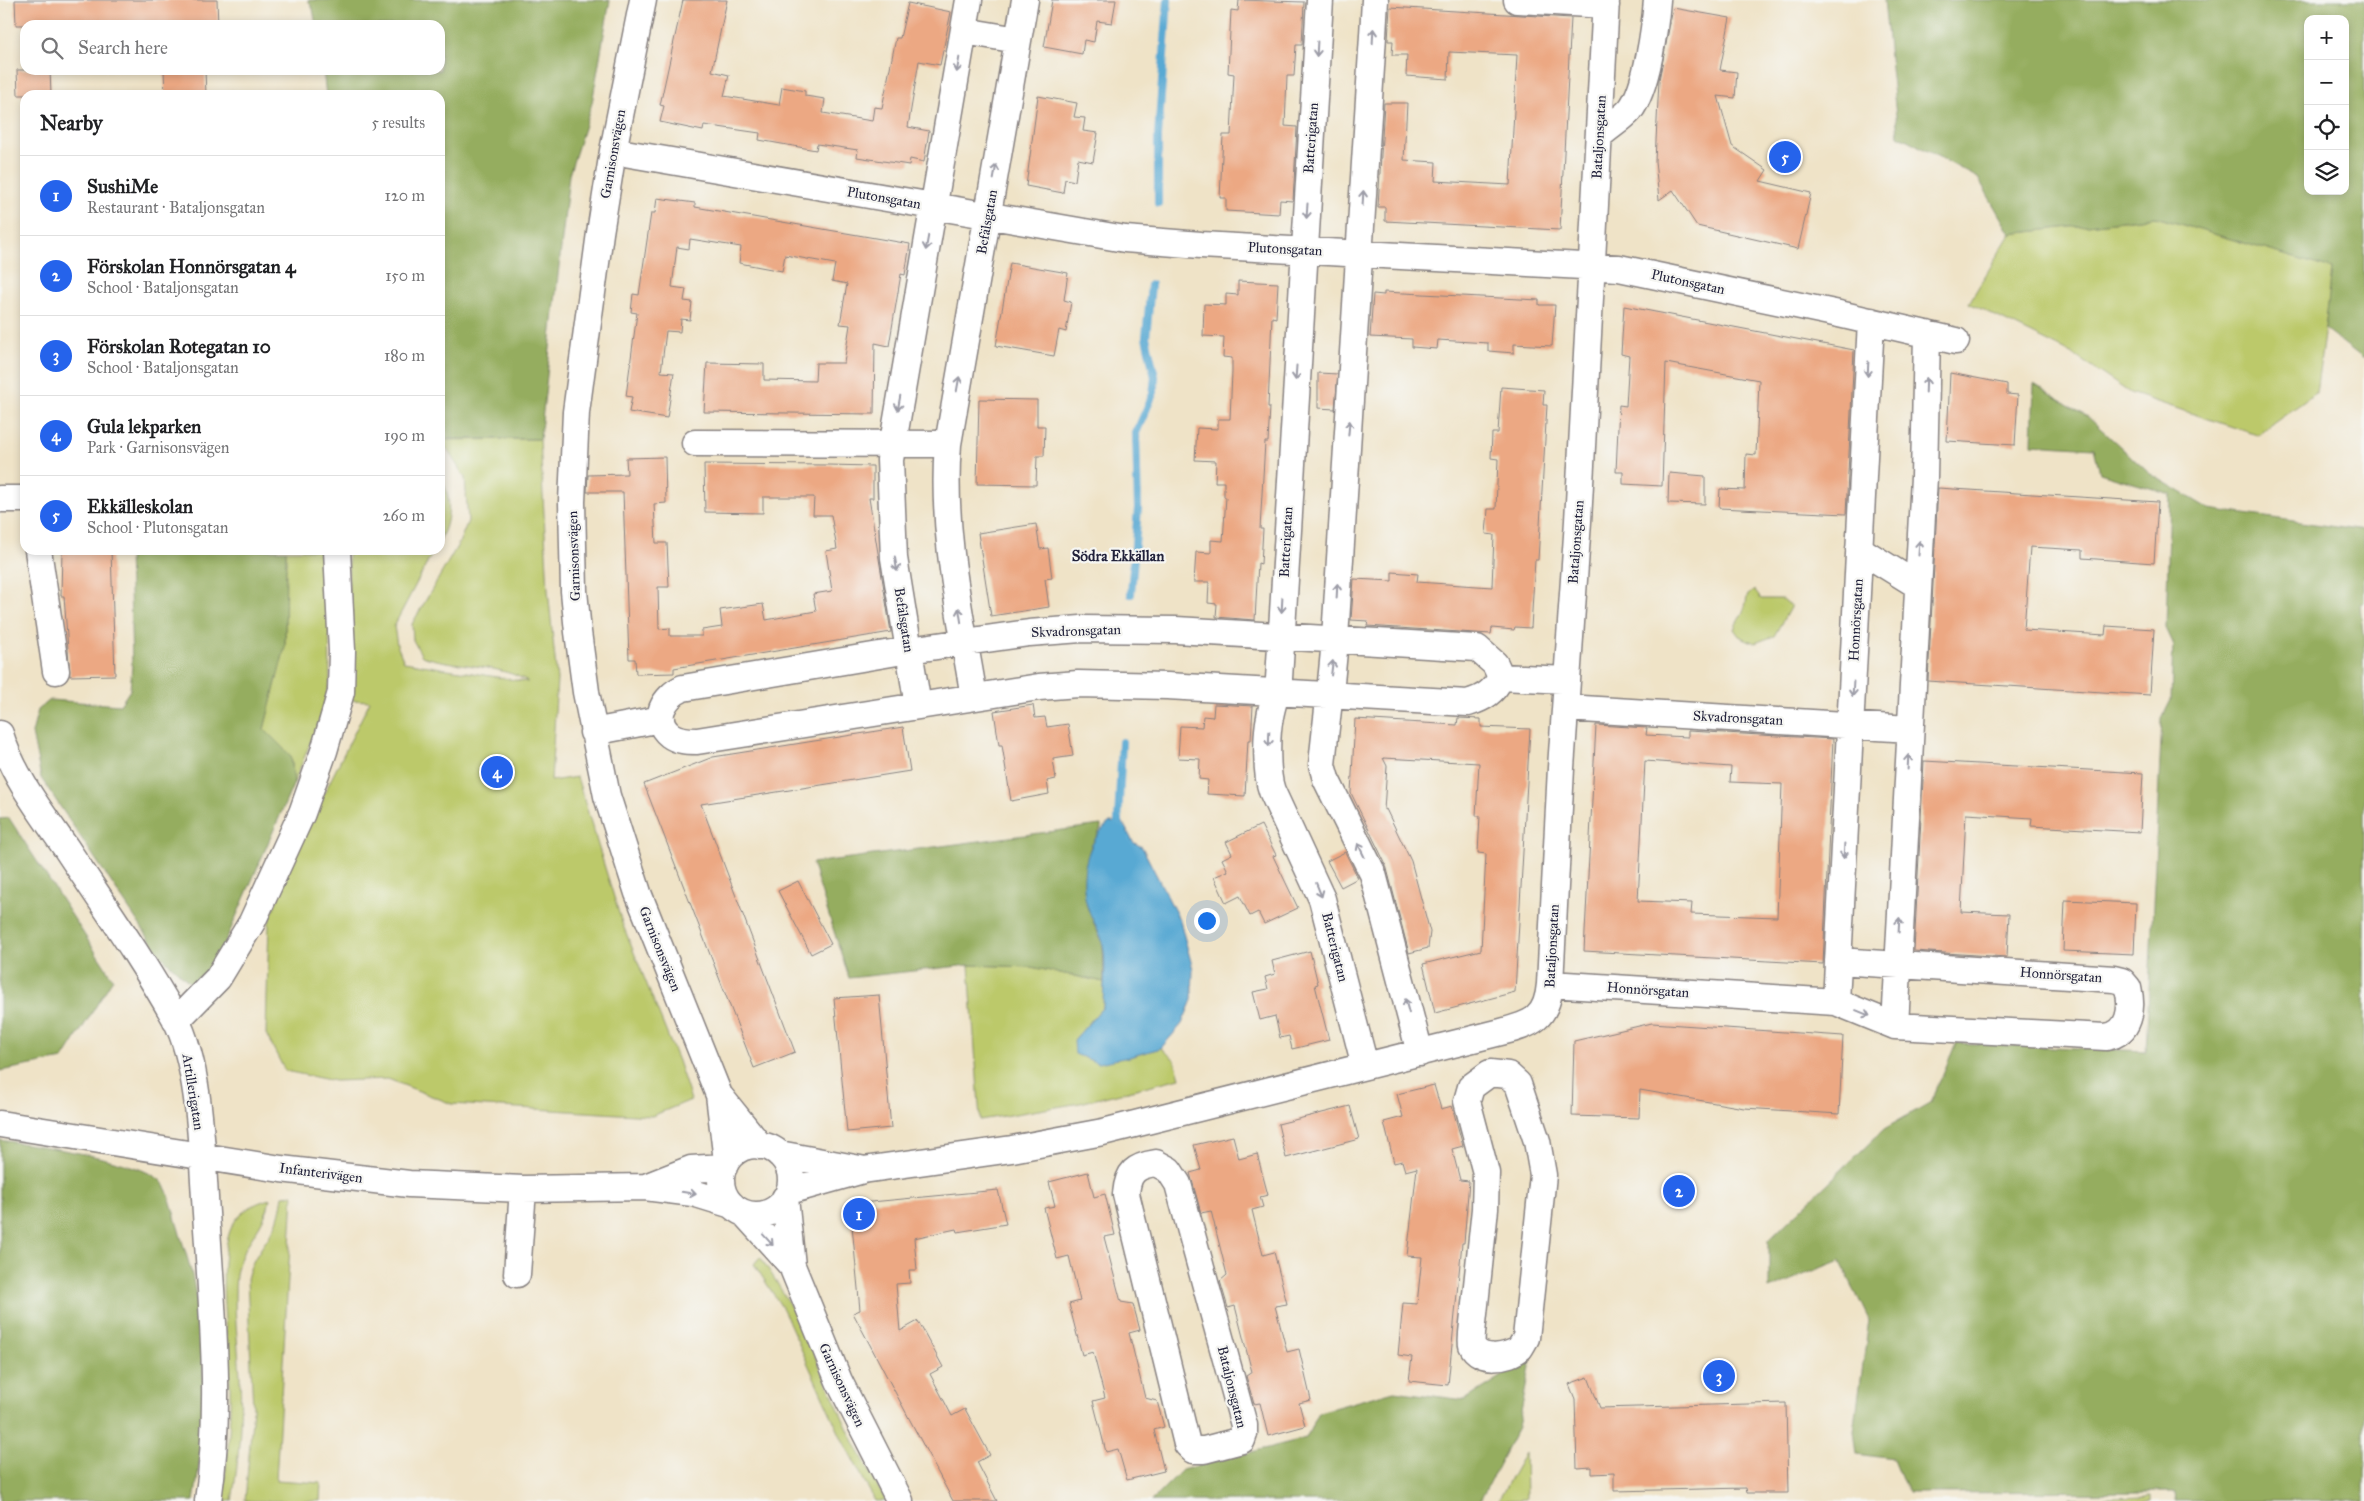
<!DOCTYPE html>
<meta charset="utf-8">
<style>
:root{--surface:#fff;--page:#f6f6f6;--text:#202124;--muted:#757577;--line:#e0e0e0;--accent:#2563eb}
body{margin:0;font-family:"IM FELL Great Primer",serif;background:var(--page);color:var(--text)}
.controls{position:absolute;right:15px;top:15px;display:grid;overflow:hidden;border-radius:10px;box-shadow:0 2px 8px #0003}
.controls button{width:45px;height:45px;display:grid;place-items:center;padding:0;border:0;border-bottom:1px solid var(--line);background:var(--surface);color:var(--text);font:25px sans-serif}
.you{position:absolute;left:1206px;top:920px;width:18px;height:18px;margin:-12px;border:4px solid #fff;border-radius:50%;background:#1a73e8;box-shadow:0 0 0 8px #1a73e833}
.badge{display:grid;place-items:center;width:32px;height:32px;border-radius:50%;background:var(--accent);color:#fff;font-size:16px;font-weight:700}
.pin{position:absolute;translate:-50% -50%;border:2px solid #fff;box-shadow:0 1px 5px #0006}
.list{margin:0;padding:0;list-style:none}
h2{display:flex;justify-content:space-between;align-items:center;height:65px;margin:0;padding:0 20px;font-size:21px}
h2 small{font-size:16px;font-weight:400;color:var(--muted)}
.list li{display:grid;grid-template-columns:32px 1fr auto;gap:15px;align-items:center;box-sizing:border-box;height:80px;padding:0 20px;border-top:1px solid var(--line)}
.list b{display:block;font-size:19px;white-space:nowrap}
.list p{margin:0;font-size:16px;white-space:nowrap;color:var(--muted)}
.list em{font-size:16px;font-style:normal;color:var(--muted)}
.icon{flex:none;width:28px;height:28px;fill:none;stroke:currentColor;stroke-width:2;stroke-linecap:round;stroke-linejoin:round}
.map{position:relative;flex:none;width:2364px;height:1501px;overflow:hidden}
.search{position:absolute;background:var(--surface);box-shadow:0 2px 8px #0003;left:20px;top:20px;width:425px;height:55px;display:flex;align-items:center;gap:12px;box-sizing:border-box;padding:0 18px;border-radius:15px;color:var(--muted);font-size:19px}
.panel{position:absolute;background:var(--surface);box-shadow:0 2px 8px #0003;left:20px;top:90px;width:425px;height:465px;border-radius:15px}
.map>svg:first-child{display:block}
</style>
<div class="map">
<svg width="2364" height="1501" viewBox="0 0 2364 1501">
<rect width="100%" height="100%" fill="#f6f6f2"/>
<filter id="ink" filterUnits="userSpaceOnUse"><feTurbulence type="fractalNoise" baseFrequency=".02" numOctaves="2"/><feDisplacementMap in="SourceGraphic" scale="10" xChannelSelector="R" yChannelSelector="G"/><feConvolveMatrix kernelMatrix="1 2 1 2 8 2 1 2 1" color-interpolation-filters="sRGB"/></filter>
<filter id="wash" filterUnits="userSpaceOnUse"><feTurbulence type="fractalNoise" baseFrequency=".0096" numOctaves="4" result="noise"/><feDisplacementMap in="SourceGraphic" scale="20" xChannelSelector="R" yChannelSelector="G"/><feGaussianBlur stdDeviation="1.12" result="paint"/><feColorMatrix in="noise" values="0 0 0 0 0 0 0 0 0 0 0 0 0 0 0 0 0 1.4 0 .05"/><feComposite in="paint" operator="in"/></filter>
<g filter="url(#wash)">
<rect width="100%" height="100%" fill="#efe3c7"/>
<path fill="#bcc96a" stroke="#6f7652" d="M2156,217L2333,269L2316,393L2257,435L2130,393L2071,353L1969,303L2010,234Z
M540,439L548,590L557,679L551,781L577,777L622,923L678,1061L691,1100L652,1116L452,1104L388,1079L335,1081L285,1071L266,1034L269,922L293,856L370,701L351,700L348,550H434L394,626L397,645L404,662L528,682C503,664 453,667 422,656L413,640L412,624L459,543L468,521L465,478L441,440Z
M440,476C452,496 451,519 440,540Z
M286,550H328L330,682L320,719L294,783L291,756L264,729L285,647Z
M1754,590L1761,599H1783L1791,606L1774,636L1755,643L1739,636L1734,629C1740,615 1745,613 1747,596Z
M969,965L1031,967L1104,982L1103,1007L1074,1040L1129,1057L1161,1048L1175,1060L1180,1078L1080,1103L980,1120Z
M293,1195L276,1480L321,1483L320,1501H245L253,1408L247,1279C251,1259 263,1247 273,1230C279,1219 281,1208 283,1196Z
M270,1199C266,1227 240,1245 236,1274C233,1307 238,1343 240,1376C242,1418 239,1460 232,1501H222C227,1463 231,1425 230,1387C229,1341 216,1277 229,1234C235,1214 251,1204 270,1199Z
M760,1257C799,1312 822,1373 850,1434C861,1456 874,1479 886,1501H875L842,1439L783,1309L754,1264Z
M1525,1453L1526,1499L1498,1501Z
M2151,1496V1501H2069V1498Z"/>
<path fill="#95ad5e" stroke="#5c684c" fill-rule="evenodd" d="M308,0H610L592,103L569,175L540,439H440V95H326L323,70H440V25H316L313,9Z
M1884,0H2364V359L2325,329L2332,269L2156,217L2010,234L1978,178L1898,135ZM2308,19H2345V191H2308Z
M2034,384L2088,417L2149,473L2209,509L2364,531V603L2360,605L2364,644V1501H2175L2174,1492L1908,1493L1894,1459L1857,1454L1854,1431L1869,1320L1840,1260L1769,1289V1240L1884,1129L1931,1102L1956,1043L2146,1051L2162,718L2171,700L2173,643L2166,628L2170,494L2100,473L2094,448L2032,444Z
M129,550H286L285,647L264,729L291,756L294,783L214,968L190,983L160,955L41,778L32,733L38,710L50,700L120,705L130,690L132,665Z
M9,818L113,979L63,1059L0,1071V819Z
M1101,825V828L1090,849L1087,906L1103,945L1104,982L1031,967L969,965L849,978L812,863Z
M0,1140C34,1145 138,1159 161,1181C169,1189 174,1215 178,1227C183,1246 191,1266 194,1285C207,1356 206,1430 194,1501H0Z
M1532,1357L1518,1427L1480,1501H1151L1182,1470L1306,1438L1319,1412L1394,1391L1465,1400Z"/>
<path fill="#58a9d3" stroke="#3d6687" d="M1110,822L1123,823L1133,842L1142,847L1180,921L1193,969L1192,1000L1182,1024L1161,1048L1129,1057L1098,1063L1075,1054L1074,1040L1103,1007C1103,988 1107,964 1103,945C1101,932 1091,919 1087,906C1079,877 1086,841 1110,822Z"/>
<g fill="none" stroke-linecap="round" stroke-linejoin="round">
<path stroke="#58a9d3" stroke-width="8" d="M1158,203V136L1168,0
M1131,594L1138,508L1136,433L1153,394L1155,377L1146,337L1151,285
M1118,822L1122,742"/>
</g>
<g id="blocks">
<path fill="#eca883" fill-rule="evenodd" d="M15,0H217L218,25H16Z
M683,0H727L712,71L729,75L724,96L779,105L782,87L805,91V96L825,99L823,113L872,121L874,107L882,108L896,38H900L908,3L951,12L940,65L919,61L908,127L929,131L924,162L910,159L909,165L857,157L858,150L817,144L816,150L759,140L760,133L704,125L703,131L660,122L664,106L660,105Z
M1052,0H1116L1112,23L1097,21L1094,42L1084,40L1082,54L1044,47Z
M1239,0L1304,2L1302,45H1296L1294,76H1287L1285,126L1297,127L1293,201L1280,200L1279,214L1226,211V198H1220L1223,135H1231L1234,74L1228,73L1231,10L1238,11Z
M1390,7L1571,18L1560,230L1385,221V207H1378L1384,103H1407L1404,160L1436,162L1435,181L1510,185L1517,55L1449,52L1448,79L1406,76L1407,55H1392L1393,41H1388Z
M1673,8L1730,18L1720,70L1737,72L1735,98L1718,96L1732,146L1767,170L1760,181L1811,193L1798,249L1697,226L1673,190L1659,200L1655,161L1659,80Z
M17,70H50L51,95H18Z
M164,70H205L206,95H165Z
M1038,96L1077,103L1074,117L1085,118L1083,131L1098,133L1093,162L1078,159L1075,181L1065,179L1063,193L1026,186Z
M657,198L695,203V207L910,244L905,275L901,274L889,346L875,343L874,414L704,412L707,363L764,364V380L815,381L816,363H844L850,325L840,324L847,284L832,281L835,264L785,255L782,271L739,263L741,247L690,239L689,249L677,247L672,287L686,289L684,301L692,302L690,320L681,319L680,332L666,331L661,372L674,373L667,418L629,412L632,397L626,396L637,313L631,312L633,294L639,295L651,213H655Z
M1010,263L1068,273L1064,300L1071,302L1066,332L1059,330L1054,356L996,346Z
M1238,281L1278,283L1276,318L1272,317L1268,407H1270L1268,442H1265L1260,529H1263L1261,564L1258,563L1255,620L1216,617L1217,604L1208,603L1209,582H1194L1196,552L1211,553V540L1223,541L1226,497H1224V482H1215L1216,461L1195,460L1197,428L1218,429V419H1230L1232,372V358L1223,357L1224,337L1203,336L1204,304L1226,305V294L1238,295Z
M1384,292L1539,300V305H1555L1552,346L1514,344V353L1488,351V343L1438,340L1437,349L1412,347V339L1370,337L1373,294L1384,295Z
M1624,306L1854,350L1846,514L1719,508L1720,489L1745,490L1746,454L1756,455L1759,380L1666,363L1662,486L1623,484V472H1616L1619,405L1626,406L1629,356L1621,354Z
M1318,373L1338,374L1335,409L1318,408Z
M1950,373L2007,384V394L2018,395L2015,445L1947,441Z
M1501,387L1544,390L1543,405H1547L1538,560H1535L1531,628L1515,627L1514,630L1492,628L1491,634L1367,626L1368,621L1351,620L1354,579L1392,581V572L1418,574L1417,582L1492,587L1494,535L1486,534L1488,509H1496L1498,459L1491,458L1492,433H1498Z
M979,399L1037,400V426H1045L1044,456H1037L1036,485L977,484Z
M665,457L666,503L654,504L656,543H667L669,587H658L659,629L670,628V636H702V630L722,627L720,610L763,604L766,620L816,611L813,594L832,591L826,551L837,549L831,515H813L814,497H763V513L705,512L704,464L828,465L873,466V498H869L891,632L674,668V673L636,674L635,659H629L623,492H587L588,475L627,474L626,458Z
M1669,473L1705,476V504L1668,503Z
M1938,488L2158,502L2154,563L2082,558V550L2030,547L2024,630L2105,635L2106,626L2154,629L2150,695L1928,681Z
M1036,524L1040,549L1048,548L1052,578L1045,579L1049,607L991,616L978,533Z
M62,550H111L115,675L70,676L64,596H61Z
M1214,704L1253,706L1251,740H1248L1245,796L1207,794L1208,780L1199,779L1200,759L1178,758L1180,726L1202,727L1203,716L1213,717Z
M1033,705L1035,718L1045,717L1047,727L1068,724L1073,756L1053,759L1056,779L1047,781L1049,794L1011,801L1002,745H999L994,711Z
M1458,718L1481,719V727L1530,729L1515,992L1435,1013L1423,964L1481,950L1486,854L1478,853L1480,816H1476L1479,763L1383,758L1387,766L1384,810L1386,809L1411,861L1430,932L1428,948L1409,953L1386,865L1351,793L1355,719L1457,725Z
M1596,725L1647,728L1646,735L1688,737V731L1833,739L1823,964L1584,951ZM1645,761L1731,767L1730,782L1782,784L1777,917L1691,914L1692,903L1638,901Z
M903,727L910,771L701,804L795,1052L754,1068L644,784L713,757Z
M1924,761L2143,773L2140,832L2031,826L2032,818L1966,814L1961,912L2009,914L2007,957L1914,951Z
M1261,825L1276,855L1273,856L1298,908L1264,924L1258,912L1250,916L1240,896L1226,903L1214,877L1228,871L1222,859L1232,854L1226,842Z
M1345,852L1358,878L1341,887L1327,861Z
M798,881L831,944L811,954L778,891Z
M2065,900L2136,903L2134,954L2063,951Z
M1310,951L1318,984L1315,985L1329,1040L1292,1049L1289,1036L1280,1038L1275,1016L1260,1020L1253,992L1268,989L1265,977L1275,974L1272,961Z
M879,995L891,1128L847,1132L834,998Z
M1652,1023L1843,1036L1839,1114L1744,1108L1640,1090L1639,1118L1572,1116L1574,1041Z
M1434,1085L1441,1109L1452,1106L1463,1146L1452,1149L1460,1180L1469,1181L1464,1243H1462L1448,1385L1409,1381L1412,1357L1398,1355L1403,1303L1417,1304L1422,1257L1407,1256L1417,1168L1405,1171L1402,1161L1394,1163L1384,1122L1403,1117L1397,1094Z
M1350,1106L1359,1139L1286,1158L1278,1124Z
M1233,1136L1239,1159L1257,1154L1268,1195L1260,1197L1263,1207L1252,1210L1263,1255L1274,1252L1287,1304L1275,1306L1287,1352L1299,1349L1311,1400L1299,1403L1305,1426L1268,1436L1260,1403L1254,1404L1246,1376L1252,1372L1235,1306L1228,1308L1220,1281L1227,1275L1211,1211L1201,1213L1190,1173L1201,1170L1194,1145Z
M1088,1172L1094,1197L1105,1194L1115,1235L1104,1237L1121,1302L1133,1304L1140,1330L1129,1333L1145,1398L1157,1401L1164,1427L1154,1430L1164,1471L1127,1480L1118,1449L1106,1452L1093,1401L1105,1398L1093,1352L1082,1355L1069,1304L1080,1301L1069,1256L1057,1259L1044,1208L1055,1206L1049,1182Z
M998,1190L1006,1224L957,1232L956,1229L914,1238L917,1270H909L910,1283L896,1284L900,1331L918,1321L943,1367L930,1374L952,1416L965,1409L990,1455L977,1462L997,1501H953L853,1313L860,1310L850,1204Z
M1588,1377L1600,1408L1786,1403L1788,1493H1747L1746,1488L1614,1491V1473L1592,1474V1467L1577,1468L1575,1399L1569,1384Z"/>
</g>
</g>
<g filter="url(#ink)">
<use href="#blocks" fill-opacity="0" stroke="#888281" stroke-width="1"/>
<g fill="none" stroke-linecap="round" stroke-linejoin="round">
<defs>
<path id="minor" d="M643,0L613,151L600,233L576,412L572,502L574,591L578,632L586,692L607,796L638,893L719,1095L760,1146
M1320,0L1279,679C1277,693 1272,704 1270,717C1266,735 1266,775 1272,791L1322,899L1365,1066
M1375,0C1363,213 1350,426 1335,638C1332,681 1326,723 1322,765L1326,779L1373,874L1420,1053
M1517,0L1606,5
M964,31L1018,40
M1600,135C1609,127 1622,119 1630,110C1647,89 1655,27 1657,0
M613,151L1125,239L1201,245L1619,268L1839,314L1956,341
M695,443L948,444
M0,499H25
M1859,549L1917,585
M38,550L56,671
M1081,629L1176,630L1477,648L1495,664L1501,677C1494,692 1484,698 1468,703L1167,686L1078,684L1039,687L697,741C688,741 678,741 670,735C650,719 665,696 683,688L909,650L1029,633Z
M1501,677L1567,680
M974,697C960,613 941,529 948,444L1025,0
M918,706L894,558L890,460L969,0
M1566,708L1910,729
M593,732L661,719
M0,734C13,776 41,812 66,848C103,904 142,959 175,1018C201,1066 202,1158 206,1213C212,1309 222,1405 208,1501
M1838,961L2114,979L2122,981L2128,988C2133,1008 2130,1034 2106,1037L1895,1026L1836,1002L1871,321
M1550,984L1836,1002
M176,1021L218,978L252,922L302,813L324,751L341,692L342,651L337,550
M1895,1026L1924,477L1927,334
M1490,1073L1508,1075L1518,1084L1537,1141L1543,1175L1526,1338C1524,1341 1522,1345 1520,1348C1509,1358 1479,1362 1472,1345C1471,1342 1472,1336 1472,1333L1485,1209L1486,1173L1467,1101L1471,1087Z
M719,1095L727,1161
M0,1124L281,1169L409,1184L523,1189L645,1187L693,1193L732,1205
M721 1180a35 35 0 1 1 70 0a35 35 0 1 1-70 0Z
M779,1154L860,1169
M1156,1163L1169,1170L1178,1184L1244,1425V1434L1242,1440L1204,1450H1193L1187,1444L1126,1194C1128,1172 1135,1166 1156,1163Z
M648,1186L691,1169L724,1167
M789,1191L863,1170L1012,1149L1103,1132L1501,1032C1532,1024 1547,1019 1550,984L1561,768L1578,521L1606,0
M785,1198L792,1266L839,1381L900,1501
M744,1213L792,1266
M517,1274L523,1189"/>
</defs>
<use href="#minor" stroke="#888281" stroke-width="29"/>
<use href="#minor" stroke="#fff" stroke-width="26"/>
</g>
<defs><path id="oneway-shaft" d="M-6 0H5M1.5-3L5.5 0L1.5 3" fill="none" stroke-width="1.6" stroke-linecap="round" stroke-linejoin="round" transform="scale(1.25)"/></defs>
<g stroke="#9c9ca7">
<use href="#oneway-shaft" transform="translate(1373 36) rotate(-87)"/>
<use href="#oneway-shaft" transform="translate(1317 49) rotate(93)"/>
<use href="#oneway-shaft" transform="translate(958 65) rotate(100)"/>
<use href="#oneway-shaft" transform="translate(995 172) rotate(-80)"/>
<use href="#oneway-shaft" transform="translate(1363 198) rotate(-87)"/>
<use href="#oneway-shaft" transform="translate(1307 211) rotate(94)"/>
<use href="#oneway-shaft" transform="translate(927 243) rotate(100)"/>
<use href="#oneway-shaft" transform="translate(1868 369) rotate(93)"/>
<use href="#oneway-shaft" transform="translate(1296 373) rotate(94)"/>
<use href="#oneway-shaft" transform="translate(958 384) rotate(-80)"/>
<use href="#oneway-shaft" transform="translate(1926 385) rotate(-88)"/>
<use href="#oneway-shaft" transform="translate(899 403) rotate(100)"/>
<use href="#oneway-shaft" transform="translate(1349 428) rotate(-85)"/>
<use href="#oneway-shaft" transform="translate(1919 548) rotate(-86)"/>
<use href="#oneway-shaft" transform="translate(896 564) rotate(81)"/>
<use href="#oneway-shaft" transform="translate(1337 591) rotate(-87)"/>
<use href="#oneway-shaft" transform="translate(1282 605) rotate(93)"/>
<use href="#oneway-shaft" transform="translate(960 615) rotate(-99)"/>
<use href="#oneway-shaft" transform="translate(1332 668) rotate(-83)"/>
<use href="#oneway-shaft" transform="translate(1853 689) rotate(93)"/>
<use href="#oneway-shaft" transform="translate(1269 739) rotate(92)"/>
<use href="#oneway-shaft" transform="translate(1908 762) rotate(-87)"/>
<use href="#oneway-shaft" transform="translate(1361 850) rotate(-116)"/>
<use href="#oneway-shaft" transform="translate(1844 851) rotate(93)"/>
<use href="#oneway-shaft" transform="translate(1319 890) rotate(68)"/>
<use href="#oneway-shaft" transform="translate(1899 925) rotate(-87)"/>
<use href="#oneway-shaft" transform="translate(1407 1006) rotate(-105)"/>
<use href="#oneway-shaft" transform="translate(1863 1013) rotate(22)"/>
<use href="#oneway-shaft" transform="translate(689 1193) rotate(9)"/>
<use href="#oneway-shaft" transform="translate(768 1240) rotate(48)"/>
</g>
</g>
<g text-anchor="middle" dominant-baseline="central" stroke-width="4.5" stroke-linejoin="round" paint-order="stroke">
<g font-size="14" fill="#22223b" stroke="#f6f6f2">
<text transform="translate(1599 137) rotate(-87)">Bataljonsgatan</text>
<text transform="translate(1311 138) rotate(-86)">Batterigatan</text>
<text transform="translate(613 154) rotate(-80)">Garnisonsvägen</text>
<text transform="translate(884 198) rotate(10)">Plutonsgatan</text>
<text transform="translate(987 222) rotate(-80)">Befälsgatan</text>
<text transform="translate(1285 249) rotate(3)">Plutonsgatan</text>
<text transform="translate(1688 282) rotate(12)">Plutonsgatan</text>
<text transform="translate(1286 542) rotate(-87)">Batterigatan</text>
<text transform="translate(1576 542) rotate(-86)">Bataljonsgatan</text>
<text transform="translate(574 556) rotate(-92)">Garnisonsvägen</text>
<text transform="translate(904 620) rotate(81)">Befälsgatan</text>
<text transform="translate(1856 620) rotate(-87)">Honnörsgatan</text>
<text transform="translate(1076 631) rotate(-2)">Skvadronsgatan</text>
<text transform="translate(1738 718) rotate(3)">Skvadronsgatan</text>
<text transform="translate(1552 946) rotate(-87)">Bataljonsgatan</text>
<text transform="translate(1335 947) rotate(76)">Batterigatan</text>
<text transform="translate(660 949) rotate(68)">Garnisonsvägen</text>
<text transform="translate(2061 975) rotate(4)">Honnörsgatan</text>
<text transform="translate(1648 990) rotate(4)">Honnörsgatan</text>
<text transform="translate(193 1092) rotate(81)">Artillerigatan</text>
<text transform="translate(321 1173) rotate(7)">Infanterivägen</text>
<text transform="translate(842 1385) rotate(65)">Garnisonsvägen</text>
<text transform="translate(1232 1387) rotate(76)">Bataljonsgatan</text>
</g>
<g font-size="15" font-weight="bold" fill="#22223b" stroke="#f6f6f2">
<text x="1118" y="556">Södra Ekkällan</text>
</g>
</g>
</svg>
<div class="controls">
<button>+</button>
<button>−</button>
<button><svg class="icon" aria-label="locate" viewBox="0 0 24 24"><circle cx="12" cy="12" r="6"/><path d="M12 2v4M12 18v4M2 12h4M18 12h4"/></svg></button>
<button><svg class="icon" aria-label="layers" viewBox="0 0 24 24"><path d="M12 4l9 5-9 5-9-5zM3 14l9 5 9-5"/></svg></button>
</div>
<div class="you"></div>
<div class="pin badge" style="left:859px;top:1214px">1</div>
<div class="pin badge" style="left:1679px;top:1191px">2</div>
<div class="pin badge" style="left:1719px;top:1376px">3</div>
<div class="pin badge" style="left:497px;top:772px">4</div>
<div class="pin badge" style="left:1785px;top:157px">5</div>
<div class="search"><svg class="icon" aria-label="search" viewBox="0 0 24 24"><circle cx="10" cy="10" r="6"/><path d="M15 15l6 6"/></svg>Search here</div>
<section class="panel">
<h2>Nearby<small>5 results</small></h2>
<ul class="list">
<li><span class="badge">1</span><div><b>SushiMe</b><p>Restaurant · Bataljonsgatan</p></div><em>120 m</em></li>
<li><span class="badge">2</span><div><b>Förskolan Honnörsgatan 4</b><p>School · Bataljonsgatan</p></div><em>150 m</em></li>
<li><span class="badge">3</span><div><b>Förskolan Rotegatan 10</b><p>School · Bataljonsgatan</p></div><em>180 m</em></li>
<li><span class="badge">4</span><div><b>Gula lekparken</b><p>Park · Garnisonsvägen</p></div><em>190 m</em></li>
<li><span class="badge">5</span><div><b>Ekkälleskolan</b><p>School · Plutonsgatan</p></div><em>260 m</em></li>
</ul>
</section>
</div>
